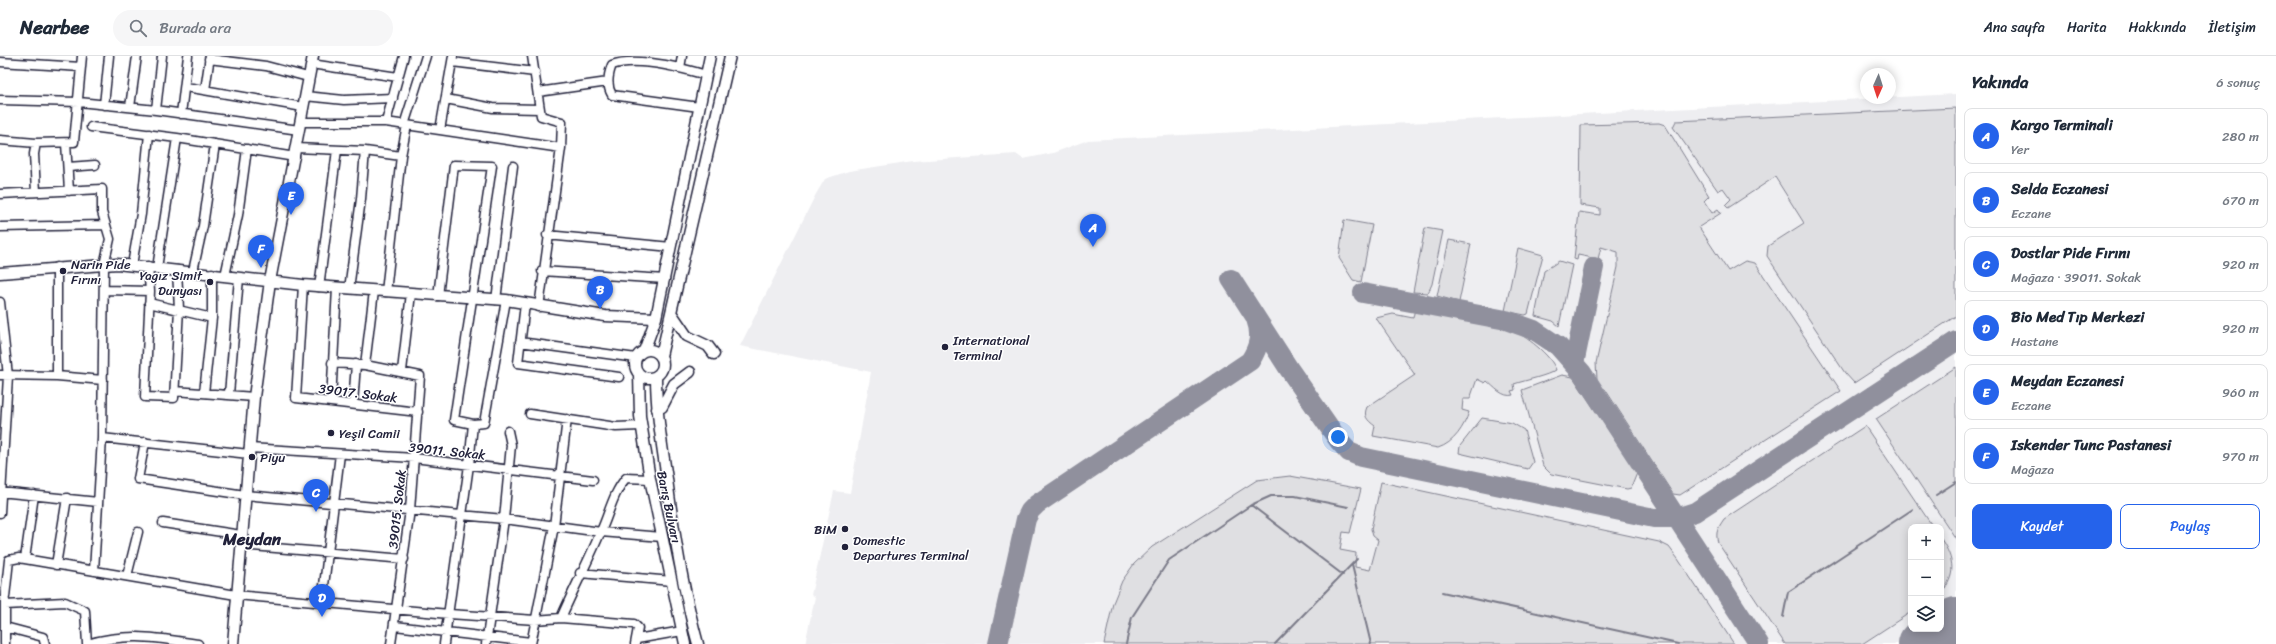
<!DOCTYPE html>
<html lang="tr">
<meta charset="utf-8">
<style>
:root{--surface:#fff;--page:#f6f6f7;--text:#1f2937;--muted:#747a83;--line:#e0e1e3;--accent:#2563eb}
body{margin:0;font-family:Sriracha,sans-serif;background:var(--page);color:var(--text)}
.controls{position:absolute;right:12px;bottom:12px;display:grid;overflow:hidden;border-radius:8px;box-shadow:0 2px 10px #0003}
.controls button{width:36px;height:36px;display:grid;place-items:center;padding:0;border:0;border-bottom:1px solid var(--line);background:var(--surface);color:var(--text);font:20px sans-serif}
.compass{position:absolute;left:1860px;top:12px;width:36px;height:36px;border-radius:50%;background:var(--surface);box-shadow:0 2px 10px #0003;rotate:183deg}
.you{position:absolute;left:1338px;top:381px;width:14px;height:14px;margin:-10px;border:3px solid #fff;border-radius:50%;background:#1a73e8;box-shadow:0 0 0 6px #1a73e833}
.badge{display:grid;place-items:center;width:26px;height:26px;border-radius:50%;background:var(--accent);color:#fff;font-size:13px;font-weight:700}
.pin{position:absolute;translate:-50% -33px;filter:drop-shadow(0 1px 2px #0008)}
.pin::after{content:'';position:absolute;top:21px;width:14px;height:12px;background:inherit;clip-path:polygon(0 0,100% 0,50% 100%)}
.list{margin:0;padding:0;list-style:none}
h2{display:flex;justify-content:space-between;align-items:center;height:52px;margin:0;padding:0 16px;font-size:17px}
h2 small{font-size:13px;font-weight:400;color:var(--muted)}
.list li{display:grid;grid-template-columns:26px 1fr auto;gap:12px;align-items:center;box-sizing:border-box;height:56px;margin:0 8px 8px;padding:0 8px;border:1px solid var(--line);border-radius:8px}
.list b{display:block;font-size:15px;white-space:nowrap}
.list p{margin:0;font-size:13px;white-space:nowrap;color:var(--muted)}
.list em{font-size:13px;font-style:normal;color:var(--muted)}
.actions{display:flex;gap:8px;padding:12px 16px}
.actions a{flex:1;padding:9px 0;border:1px solid var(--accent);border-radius:8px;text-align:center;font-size:14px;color:var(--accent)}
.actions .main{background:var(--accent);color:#fff}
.icon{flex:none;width:22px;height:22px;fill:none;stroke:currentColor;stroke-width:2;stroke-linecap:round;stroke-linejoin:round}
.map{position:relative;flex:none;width:1956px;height:588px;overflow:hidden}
header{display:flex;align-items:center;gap:24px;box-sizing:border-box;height:56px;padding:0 20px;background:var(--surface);border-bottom:1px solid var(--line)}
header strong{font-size:19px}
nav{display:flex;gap:22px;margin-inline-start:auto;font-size:14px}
.search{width:280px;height:36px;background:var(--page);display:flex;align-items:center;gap:10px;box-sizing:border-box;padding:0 14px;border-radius:22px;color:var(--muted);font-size:15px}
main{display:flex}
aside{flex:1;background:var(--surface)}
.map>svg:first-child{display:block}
</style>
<header>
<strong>Nearbee</strong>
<div class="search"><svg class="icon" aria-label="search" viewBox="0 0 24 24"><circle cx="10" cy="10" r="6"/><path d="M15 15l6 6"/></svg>Burada ara</div>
<nav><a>Ana sayfa</a><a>Harita</a><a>Hakkında</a><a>İletişim</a></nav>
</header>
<main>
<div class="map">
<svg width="1956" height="588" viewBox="0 0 1956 588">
<rect width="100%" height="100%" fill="#fff"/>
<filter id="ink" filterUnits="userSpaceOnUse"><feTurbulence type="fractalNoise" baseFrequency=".025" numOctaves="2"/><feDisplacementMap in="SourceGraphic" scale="8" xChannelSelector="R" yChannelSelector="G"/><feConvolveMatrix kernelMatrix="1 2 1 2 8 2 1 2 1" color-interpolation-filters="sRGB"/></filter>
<g filter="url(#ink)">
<path fill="#eeeef1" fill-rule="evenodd" d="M1956,38V588H805L815,541L811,539L834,435L850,437L871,316L740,290L816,138L825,123L849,115L913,105L1016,98L1023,103L1053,97L1088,84ZM1911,471H1941V573H1911Z"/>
<path fill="#dfdfe2" stroke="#80808e" d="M1956,52V260L1854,327L1845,317L1767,200L1768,190L1804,167L1775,121L1728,152L1725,149L1731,143L1723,132L1718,135L1673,71L1676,65Z
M1659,67L1665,69L1709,140L1704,145L1712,157L1718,153L1721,157L1699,171L1728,215L1745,205L1755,207L1841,335L1680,439L1673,438L1605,333L1601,332L1597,323L1596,307L1618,211V196L1601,191L1598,203L1578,199L1577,204L1574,203L1579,156L1600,159V152L1580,149L1581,69Z
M1344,164L1372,169L1361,226L1353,224L1339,202Z
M1425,172L1443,175L1432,228L1428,237L1413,236Z
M1449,184L1471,188L1459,246L1437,240Z
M1518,192L1543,199L1528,258L1525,259L1505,255Z
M1559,205L1572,209L1559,270L1553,265L1535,260L1544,215Z
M1415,252C1446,259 1481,263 1511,274C1525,279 1551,299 1556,314C1547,320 1526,324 1514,328L1515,334L1511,335L1513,339C1503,342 1494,331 1487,325L1485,327L1477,323L1470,343H1463L1462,354L1469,356C1464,371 1454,387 1438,392L1373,380L1375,370C1367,364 1363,360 1367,351L1415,319L1376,262L1393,258L1413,262Z
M1956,311V483L1876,363Z
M1562,319L1573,321L1637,417L1631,432L1627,433L1551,418L1543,410L1522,334Z
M1482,362L1512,367L1524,374L1533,406L1528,413L1459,397L1460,390Z
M1865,370L1933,471H1911V556L1862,588H1785L1718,487C1715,476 1718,472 1724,463Z
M1290,420L1361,433L1350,477L1343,476L1340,494L1356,497L1355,511L1370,514L1378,484L1373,480L1371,473L1381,426L1659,486L1669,491L1678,503L1734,588H1104L1113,547L1122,525L1134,508L1152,491L1257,424Z
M1941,483C1955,504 1956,520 1941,537Z"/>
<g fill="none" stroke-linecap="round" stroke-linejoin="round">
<path stroke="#7a7a88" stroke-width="2" d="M1936,439L1956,426
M1352,509L1371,588
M1343,519L1251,449L1271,440H1295L1348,451
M1442,536L1678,588
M1783,561L1788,536L1913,453
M1126,588L1132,561L1169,504L1251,449
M1275,588L1357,503"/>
<path stroke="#90909d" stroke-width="20" d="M1231,223L1289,313L1339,385L1349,396L1361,401L1654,462H1676L1695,456L1956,285
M1363,237L1506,264L1534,274L1558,290L1582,317L1759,588
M1574,308L1594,211
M998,588L1026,463L1030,455L1037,448L1250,305C1259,291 1262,279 1256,263"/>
<path stroke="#90909d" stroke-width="50" d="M1923,588L1956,566"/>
<defs>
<path id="minor" d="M532,0L541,60L562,66L561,92L539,251
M209,3L266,10L308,21
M0,6L81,11
M452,6L535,16
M311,8L398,21
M680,12L682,0
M186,31L303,51
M205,34L210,0
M538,36L608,26
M305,40L344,44L393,42
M446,43L493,52L540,53
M0,44L79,46L156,54L299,74
M104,49L109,0
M130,51L137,0
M699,51L612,39C606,29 608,19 612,9C636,0 682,12 706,19
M156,54L162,0
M181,58L188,0
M300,66H386L561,92
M386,66L404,0
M404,69L426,0
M91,71L177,82L295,101
M440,74L453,0
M0,84L36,87L74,86L82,0
M66,87L69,135
M296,92L365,95L401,100
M68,111L95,109
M36,136L34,98L36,87
M0,138L102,133V156L110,183L104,209L102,382L94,515
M0,171L105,169
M547,179L671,191
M132,209L141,158L149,78
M148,210L150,235L145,341L174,342L179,253L177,214
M157,212L177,82
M193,215L203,170L215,88
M542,215L665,223
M225,220L238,159L247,93
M303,229L296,342L418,356
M319,231L337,94
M349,233L361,143L365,95
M105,234L150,235
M386,236L401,100L407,69
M438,240L454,109L492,110L454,364L473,368
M496,244L513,110
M0,246L8,320L0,457
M149,247L212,262
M525,248L518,307L619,321
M520,286L636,302
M332,307L365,309L420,320L410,454L391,588
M365,309L374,235
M402,315L411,237
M0,319L57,320L103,324
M57,320V211
M175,335L254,341
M204,337L212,262V217
M229,338L239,222
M331,345L337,232
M353,348L356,308
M530,358L616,371L641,370
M102,382L249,398
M145,386L138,423L245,439L504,463L601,476L662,481
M249,392L414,402L593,424
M0,436L98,446
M163,467L241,479
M240,489L404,503
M25,503L34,439
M56,509L67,442
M580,517L672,525
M127,520L138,476
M5,541L9,504L19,502L236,539L449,558L535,564L561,562L634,568L638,572L635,588
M5,545V588
M322,546L340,398
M5,549L65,546L85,555L87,588
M561,562C574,532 589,504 601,475C609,458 613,437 626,422L650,423
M395,570L531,586
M5,571L43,581L45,588
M637,583L682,575
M87,588C130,576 156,582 198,588
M444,588L469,409L473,368L484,367L506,244
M486,588L504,463L511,389L508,375
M531,588L554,470L567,363"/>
<path id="major" d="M0,217L117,208L303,229L506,244L605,260L656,262
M672,258L687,280L708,290L714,298
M635 308a14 14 0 1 1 28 0a14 14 0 1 1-28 0Z
M644,295L656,262L710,0
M661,300L730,0
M639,318L640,360L650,423L685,588
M656,320C656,355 662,389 667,423C674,479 683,534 698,588
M657,353L662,351L674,328L690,316
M233,588L254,341L270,225L313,0"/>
</defs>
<use href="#minor" stroke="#22223b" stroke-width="11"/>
<use href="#major" stroke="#22223b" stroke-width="13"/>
<use href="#minor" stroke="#fff" stroke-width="8"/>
<use href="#major" stroke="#fff" stroke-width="10"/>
</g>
</g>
<g fill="#22223b" stroke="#fff" stroke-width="1.5">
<circle cx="63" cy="215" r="4"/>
<circle cx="210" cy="226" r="4"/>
<circle cx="945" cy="291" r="4"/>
<circle cx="331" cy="377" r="4"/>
<circle cx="252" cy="401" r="4"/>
<circle cx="845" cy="473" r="4"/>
<circle cx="845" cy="491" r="4"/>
</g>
<g text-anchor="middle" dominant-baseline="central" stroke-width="3" stroke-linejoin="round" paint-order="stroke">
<g font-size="13" fill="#22223b" stroke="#fff" text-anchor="start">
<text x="71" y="208">Narin Pide<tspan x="71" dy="15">Fırını</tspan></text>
<text x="202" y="219" text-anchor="end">Yagız Simit<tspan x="202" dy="15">Dunyası</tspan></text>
<text x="953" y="284">International<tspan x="953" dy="15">Terminal</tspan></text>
<text x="339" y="377">Yeşil Camii</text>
<text x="260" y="401">Piyu</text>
<text x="837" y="473" text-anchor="end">BiM</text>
<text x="853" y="484">Domestic<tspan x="853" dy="15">Departures Terminal</tspan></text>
</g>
<g font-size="13" fill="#22223b" stroke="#fff">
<text transform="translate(358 337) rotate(7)">39017. Sokak</text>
<text transform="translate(447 395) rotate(6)">39011. Sokak</text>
<text transform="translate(669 451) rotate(78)">Barış Bulvarı</text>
<text transform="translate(397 453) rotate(-84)">39015. Sokak</text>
</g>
<g font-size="17" font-weight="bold" fill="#22223b" stroke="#fff">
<text x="252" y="483">Meydan</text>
</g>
</g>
</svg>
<div class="controls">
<button>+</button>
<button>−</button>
<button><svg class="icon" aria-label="layers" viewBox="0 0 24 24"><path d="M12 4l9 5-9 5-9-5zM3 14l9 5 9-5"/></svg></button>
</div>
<svg class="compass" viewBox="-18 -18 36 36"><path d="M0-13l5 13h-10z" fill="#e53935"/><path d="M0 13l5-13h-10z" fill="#747a83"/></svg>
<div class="you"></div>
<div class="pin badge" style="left:1093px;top:191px">A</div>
<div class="pin badge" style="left:600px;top:253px">B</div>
<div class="pin badge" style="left:316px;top:456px">C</div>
<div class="pin badge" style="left:322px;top:561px">D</div>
<div class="pin badge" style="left:291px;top:159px">E</div>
<div class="pin badge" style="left:261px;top:212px">F</div>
</div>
<aside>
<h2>Yakında<small>6 sonuç</small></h2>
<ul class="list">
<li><span class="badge">A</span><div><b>Kargo Terminali</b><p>Yer</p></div><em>280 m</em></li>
<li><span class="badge">B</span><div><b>Selda Eczanesi</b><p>Eczane</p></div><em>670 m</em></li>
<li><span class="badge">C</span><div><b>Dostlar Pide Fırını</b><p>Mağaza · 39011. Sokak</p></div><em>920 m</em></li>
<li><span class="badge">D</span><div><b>Bio Med Tıp Merkezi</b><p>Hastane</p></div><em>920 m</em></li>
<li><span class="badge">E</span><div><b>Meydan Eczanesi</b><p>Eczane</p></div><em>960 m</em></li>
<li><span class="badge">F</span><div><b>Iskender Tunc Pastanesi</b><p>Mağaza</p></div><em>970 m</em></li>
</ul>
<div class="actions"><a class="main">Kaydet</a><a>Paylaş</a></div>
</aside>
</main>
